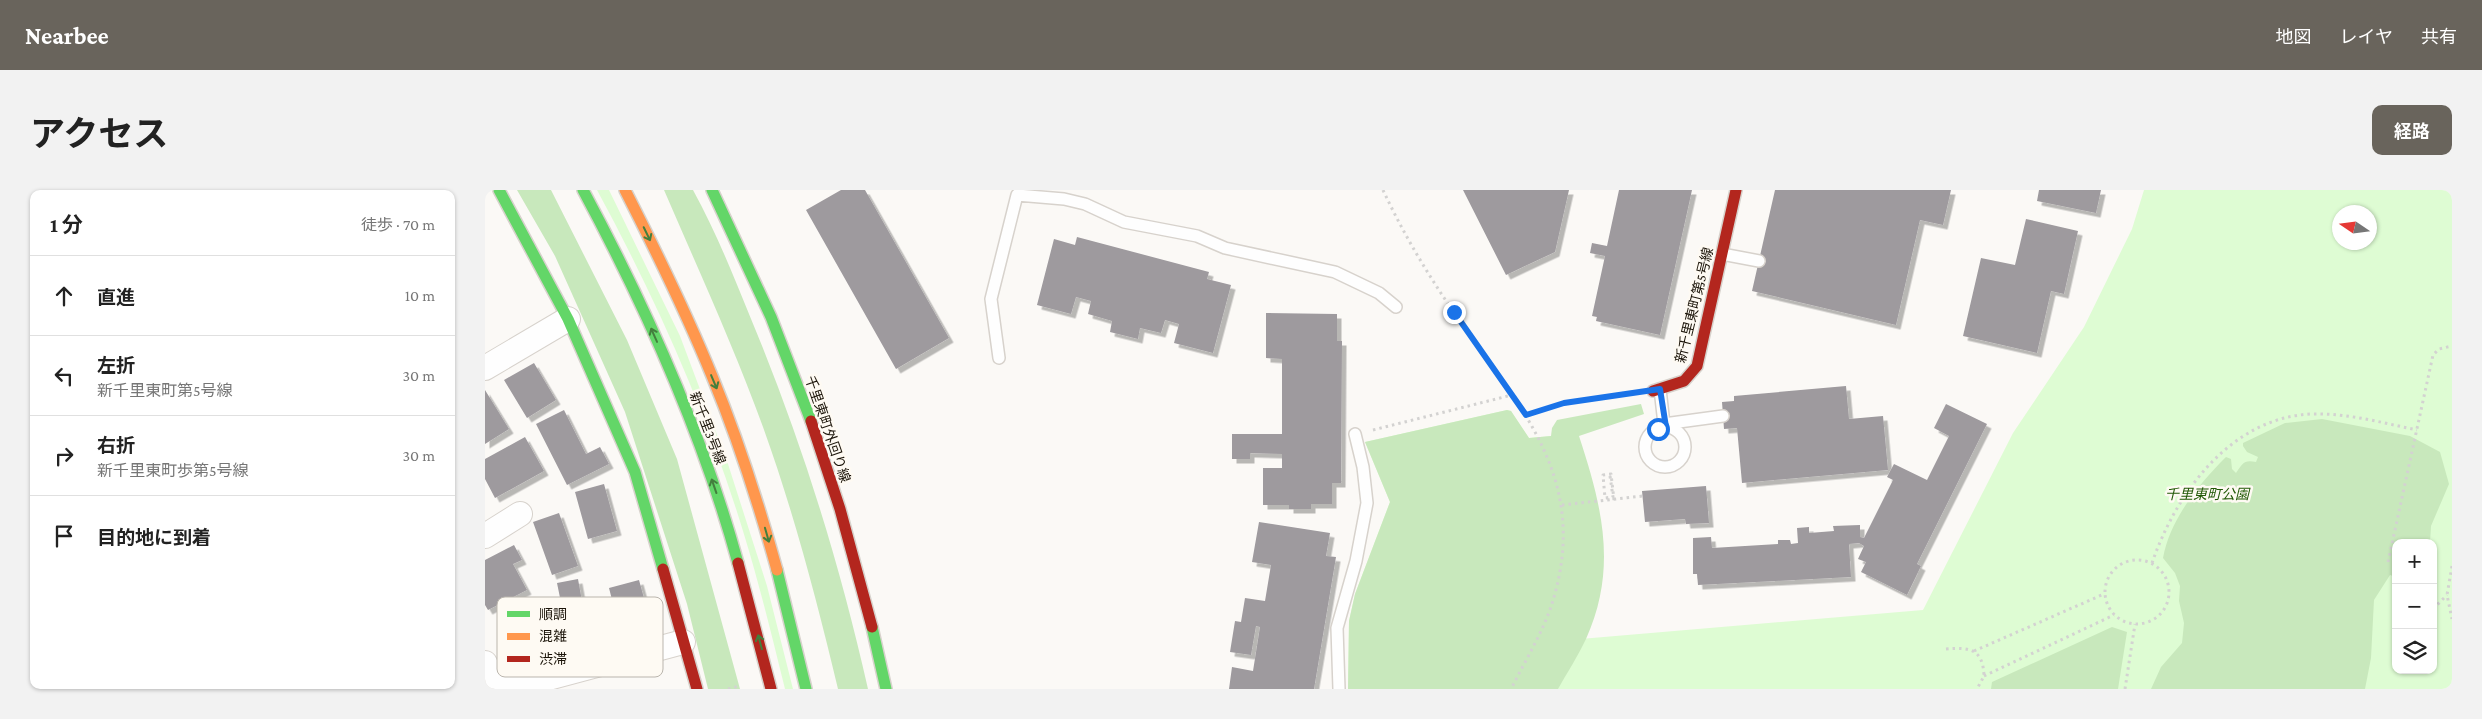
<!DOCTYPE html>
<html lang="ja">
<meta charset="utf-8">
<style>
:root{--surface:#fff;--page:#f2f2f2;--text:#222;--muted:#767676;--line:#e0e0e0;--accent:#69645c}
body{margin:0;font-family:"Crimson Pro","Noto Sans JP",serif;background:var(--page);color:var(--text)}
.controls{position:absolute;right:15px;bottom:15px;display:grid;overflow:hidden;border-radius:10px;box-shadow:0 1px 4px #0004}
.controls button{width:45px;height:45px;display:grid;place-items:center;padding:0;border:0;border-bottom:1px solid var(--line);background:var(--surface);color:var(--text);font:25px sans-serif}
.compass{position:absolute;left:1847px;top:15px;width:45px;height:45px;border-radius:50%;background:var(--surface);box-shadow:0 1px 4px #0004;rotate:283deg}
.stop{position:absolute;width:15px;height:15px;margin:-11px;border:4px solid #1a73e8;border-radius:50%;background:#fff}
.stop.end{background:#1a73e8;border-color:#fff;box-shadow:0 1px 5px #0008}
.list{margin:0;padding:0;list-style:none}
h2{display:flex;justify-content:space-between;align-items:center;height:65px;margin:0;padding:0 20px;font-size:21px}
h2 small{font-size:16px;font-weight:400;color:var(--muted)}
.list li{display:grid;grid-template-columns:32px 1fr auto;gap:15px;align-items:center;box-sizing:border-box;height:80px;padding:0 20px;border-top:1px solid var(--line)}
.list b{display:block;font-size:19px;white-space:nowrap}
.list p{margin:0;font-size:16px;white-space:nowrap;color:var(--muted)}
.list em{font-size:16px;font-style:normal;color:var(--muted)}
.icon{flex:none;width:28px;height:28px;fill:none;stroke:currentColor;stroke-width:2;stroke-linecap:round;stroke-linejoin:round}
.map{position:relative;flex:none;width:1967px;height:499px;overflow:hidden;border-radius:10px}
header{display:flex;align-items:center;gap:30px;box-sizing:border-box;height:70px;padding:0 25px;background:var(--accent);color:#fff}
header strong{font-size:24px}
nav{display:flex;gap:28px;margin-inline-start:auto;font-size:18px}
.intro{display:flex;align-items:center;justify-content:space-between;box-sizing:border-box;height:120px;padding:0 30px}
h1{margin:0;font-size:35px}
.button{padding:12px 22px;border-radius:10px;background:var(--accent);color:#fff;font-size:18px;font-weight:700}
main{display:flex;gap:30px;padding:0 30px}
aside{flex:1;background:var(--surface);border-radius:10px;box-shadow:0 1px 4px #0004}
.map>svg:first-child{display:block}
</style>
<header>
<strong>Nearbee</strong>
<nav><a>地図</a><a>レイヤ</a><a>共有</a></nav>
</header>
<div class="intro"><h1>アクセス</h1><a class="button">経路</a></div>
<main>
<aside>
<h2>1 分<small>徒歩 · 70 m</small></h2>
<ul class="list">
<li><svg class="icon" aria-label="ahead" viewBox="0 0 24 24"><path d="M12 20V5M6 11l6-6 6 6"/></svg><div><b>直進</b></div><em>10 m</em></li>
<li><svg class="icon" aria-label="left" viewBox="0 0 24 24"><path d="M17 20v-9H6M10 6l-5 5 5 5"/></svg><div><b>左折</b><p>新千里東町第5号線</p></div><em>30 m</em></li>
<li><svg class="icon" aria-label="right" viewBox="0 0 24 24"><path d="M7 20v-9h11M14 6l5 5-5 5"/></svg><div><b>右折</b><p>新千里東町歩第5号線</p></div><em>30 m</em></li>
<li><svg class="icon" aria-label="arrive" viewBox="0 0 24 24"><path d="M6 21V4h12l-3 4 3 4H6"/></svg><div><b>目的地に到着</b></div></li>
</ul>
</aside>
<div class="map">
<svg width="1967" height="499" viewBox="0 0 1967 499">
<defs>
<filter id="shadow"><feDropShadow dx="4.5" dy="4.5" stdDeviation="0" flood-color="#0004"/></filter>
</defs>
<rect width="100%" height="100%" fill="#fbf9f6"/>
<path fill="#defcd3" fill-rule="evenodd" d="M112,0H124L195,146L243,274L282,396L308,499H300C287,446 274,393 258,341C222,223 171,109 112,0Z
M1659,0H1967V499H863L864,431L870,404L905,312L880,252L1022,220L1026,221L1044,248L1066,246L1060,452L1438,420L1528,243L1599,137L1647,39ZM1854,22H1884V52H1854ZM1911,353H1948V480H1911Z"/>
<path fill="#c8e8bc" d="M32,0H66L142,150L192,269L255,499H223L202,414L140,222L70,66Z
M179,0H208C230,40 247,82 264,124C315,246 354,370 383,499H353C332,411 309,323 278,237C249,157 213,79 179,0Z
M1156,214L1159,224L1094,246C1117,316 1133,378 1101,449C1093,466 1082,483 1073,499H863L864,431L870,404L905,312L880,252L1022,220L1026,221L1044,248L1066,246L1067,238L1072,230Z
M1837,229L1925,246L1955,262L1964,294L1946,336L1945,353H1911V387L1905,385L1889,410L1886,468L1880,499H1666L1676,477L1697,453L1699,433L1694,411L1695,396L1690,383L1678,368C1685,329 1714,294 1741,267L1746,269L1747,279L1751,283C1757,274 1759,269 1771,272L1773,267L1762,262L1758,256V253L1800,233Z
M1627,437L1642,442L1633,499H1506L1507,492Z"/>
<path fill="#9e9a9e" filter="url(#shadow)" d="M356,0H380L464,148L411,179L321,20Z
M978,0H1084L1070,62L1021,85Z
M1134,0H1207L1175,145L1111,131L1112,127L1107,126L1120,66L1105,63L1107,53L1122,56Z
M1290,0H1466L1458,35L1435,30L1411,135L1267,101Z
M1554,0H1616L1611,23L1552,11Z
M1541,29L1593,41L1579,104L1566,101L1552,163L1478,146L1496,68L1530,75Z
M592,47L724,82L722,89L746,95L728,163L689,153L694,134L680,130L676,143L655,138L653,149L625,142L627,131L603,124L606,111L591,107L586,124L552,115L569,49L590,55Z
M781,123L852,124V151H857L856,293H847V314H826V319H804V315H778V278H797V264L765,263V269H747V244H797V169L781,168Z
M49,173L71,210L42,228L19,190Z
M1361,196L1364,229L1398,226L1403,280L1257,293L1252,238L1239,239L1237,212L1249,211V206Z
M0,200L24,239L0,254Z
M1461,214L1502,234L1432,374L1436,376L1422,405L1376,382L1381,372L1373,369L1379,356L1374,353L1364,354L1366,387L1213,395L1212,384H1208V348L1226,347L1227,358L1293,354V350H1305L1306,354L1313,353L1312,338L1324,337V343L1349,341L1348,336L1375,335V347L1379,348L1408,290L1402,287L1409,274L1442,290L1464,246L1449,238Z
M79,220L101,264L115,257L124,274L82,295L51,234Z
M40,247L59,281L10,308L0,289V269Z
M119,294L132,341L103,349L90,302Z
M1221,296L1224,333L1201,334L1200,329L1160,332L1157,301Z
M74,323L93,376L67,385L48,332Z
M774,332L845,343L841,366L851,367L829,499H744L747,477L768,481L775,437L771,436L766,465L745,462L750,431L756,432L760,408L780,411L786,375L767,372Z
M29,355L37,370L28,374L42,400L3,420L0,415V370Z
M93,389L98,417L116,414L121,440L83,447L72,393Z
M154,390L168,441L137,449L124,398Z"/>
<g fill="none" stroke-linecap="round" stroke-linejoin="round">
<defs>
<path id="lane" d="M1237,64L1274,71
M514,168L506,109L532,5L579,9L600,14L639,32L712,46L740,58L850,82L894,103L911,117
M1175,199L1179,234L1238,226
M1160 257a20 20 0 1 1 40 0a20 20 0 1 1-40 0Z
M854,499L852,438L871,371L882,313L878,277L870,244"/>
<path id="street" d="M0,178L83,129
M0,346L35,324
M0,473L13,499
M22,499L198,452"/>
<path id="fast" d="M14,0L83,129L150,282L178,379
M98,0C162,119 217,242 253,373
M227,0L286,127L326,231
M292,380L321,499
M387,437L401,499"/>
<path id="slow" d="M140,0C171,61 201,122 227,186C253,249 274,315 292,380"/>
<path id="jam" d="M1168,201L1199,191L1212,176L1251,0
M326,231L355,319L387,437
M253,373L286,499
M178,379L212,499"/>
</defs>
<use href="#lane" stroke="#d7d2cc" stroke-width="14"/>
<use href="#street" stroke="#d7d2cc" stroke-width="26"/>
<use href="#fast" stroke="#d7d2cc" stroke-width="14"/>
<use href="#slow" stroke="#d7d2cc" stroke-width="14"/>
<use href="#jam" stroke="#d7d2cc" stroke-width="14"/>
<path stroke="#d3d2d1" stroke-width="3" stroke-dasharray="2.5 4" stroke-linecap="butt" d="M898,0C918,43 943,85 970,124C1033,215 1104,286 1069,407C1060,439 1041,469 1026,499
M1041,225L1079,213L1140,203
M888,240L1027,205
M1125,286L1128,307L1120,308L1118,285L1126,284L1129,310
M1077,315L1158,306
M1620 402a32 32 0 1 1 64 0a32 32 0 1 1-64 0Z
M1903,372L1948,165L1954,159L1967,156
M1667,373C1691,303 1746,227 1827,224C1863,223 1898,233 1932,240
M1967,376L1962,405L1967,429
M1948,419L1962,405
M1461,459C1485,457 1498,459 1499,486L1492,499
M1489,461L1619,404
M1499,486L1629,425
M243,499L254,496
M1640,499L1650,434"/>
<use href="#lane" stroke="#fefefe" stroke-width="11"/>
<use href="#street" stroke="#fefefe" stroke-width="24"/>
<use href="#fast" stroke="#63d668" stroke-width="11"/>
<use href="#slow" stroke="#ff974d" stroke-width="11"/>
<use href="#jam" stroke="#b3261e" stroke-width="11"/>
</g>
<defs><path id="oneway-shaft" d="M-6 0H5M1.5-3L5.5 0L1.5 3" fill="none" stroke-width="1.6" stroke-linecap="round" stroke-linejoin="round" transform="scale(1.25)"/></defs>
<g stroke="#437f3d">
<use href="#oneway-shaft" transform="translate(162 44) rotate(64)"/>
<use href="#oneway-shaft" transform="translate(169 145) rotate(-114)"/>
<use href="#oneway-shaft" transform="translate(229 192) rotate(67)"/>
<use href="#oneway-shaft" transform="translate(229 296) rotate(-109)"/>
<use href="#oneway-shaft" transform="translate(282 345) rotate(74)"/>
<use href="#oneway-shaft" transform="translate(275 452) rotate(-105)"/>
</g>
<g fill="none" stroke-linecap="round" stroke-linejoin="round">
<path stroke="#1a73e8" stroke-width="6" d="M969,122L1041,225L1079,213L1175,199L1181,237L1173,239"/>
</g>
<g text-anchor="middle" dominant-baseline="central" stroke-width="5" stroke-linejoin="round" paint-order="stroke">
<g font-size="14" fill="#1b1409" stroke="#fefaf3">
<text transform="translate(1209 115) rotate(-76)">新千里東町第5号線</text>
<text transform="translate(223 238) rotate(69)">新千里3号線</text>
<text transform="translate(343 239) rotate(71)">千里東町外回り線</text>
</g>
<g font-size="14" font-style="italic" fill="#205805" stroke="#fefaf3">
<text x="1722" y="304">千里東町公園</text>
</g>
</g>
<rect x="12" y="407" width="166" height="80" rx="8" fill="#fefaf3" stroke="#bab5ad" stroke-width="1"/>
<rect x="22" y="421" width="23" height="6" fill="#63d668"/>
<rect x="22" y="443" width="23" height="7" fill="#ff974d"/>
<rect x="22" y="466" width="23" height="6" fill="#b3261e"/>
<g font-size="14" fill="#1b1409">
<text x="54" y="429">順調</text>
<text x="54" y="451">混雑</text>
<text x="54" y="474">渋滞</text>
</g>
</svg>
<div class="controls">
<button>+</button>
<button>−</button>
<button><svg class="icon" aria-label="layers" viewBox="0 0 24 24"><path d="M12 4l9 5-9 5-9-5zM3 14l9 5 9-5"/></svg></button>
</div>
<svg class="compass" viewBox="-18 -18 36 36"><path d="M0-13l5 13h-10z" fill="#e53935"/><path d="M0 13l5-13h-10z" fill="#767676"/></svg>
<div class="stop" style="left:1173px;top:239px"></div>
<div class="stop end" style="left:969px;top:122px"></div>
</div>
</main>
